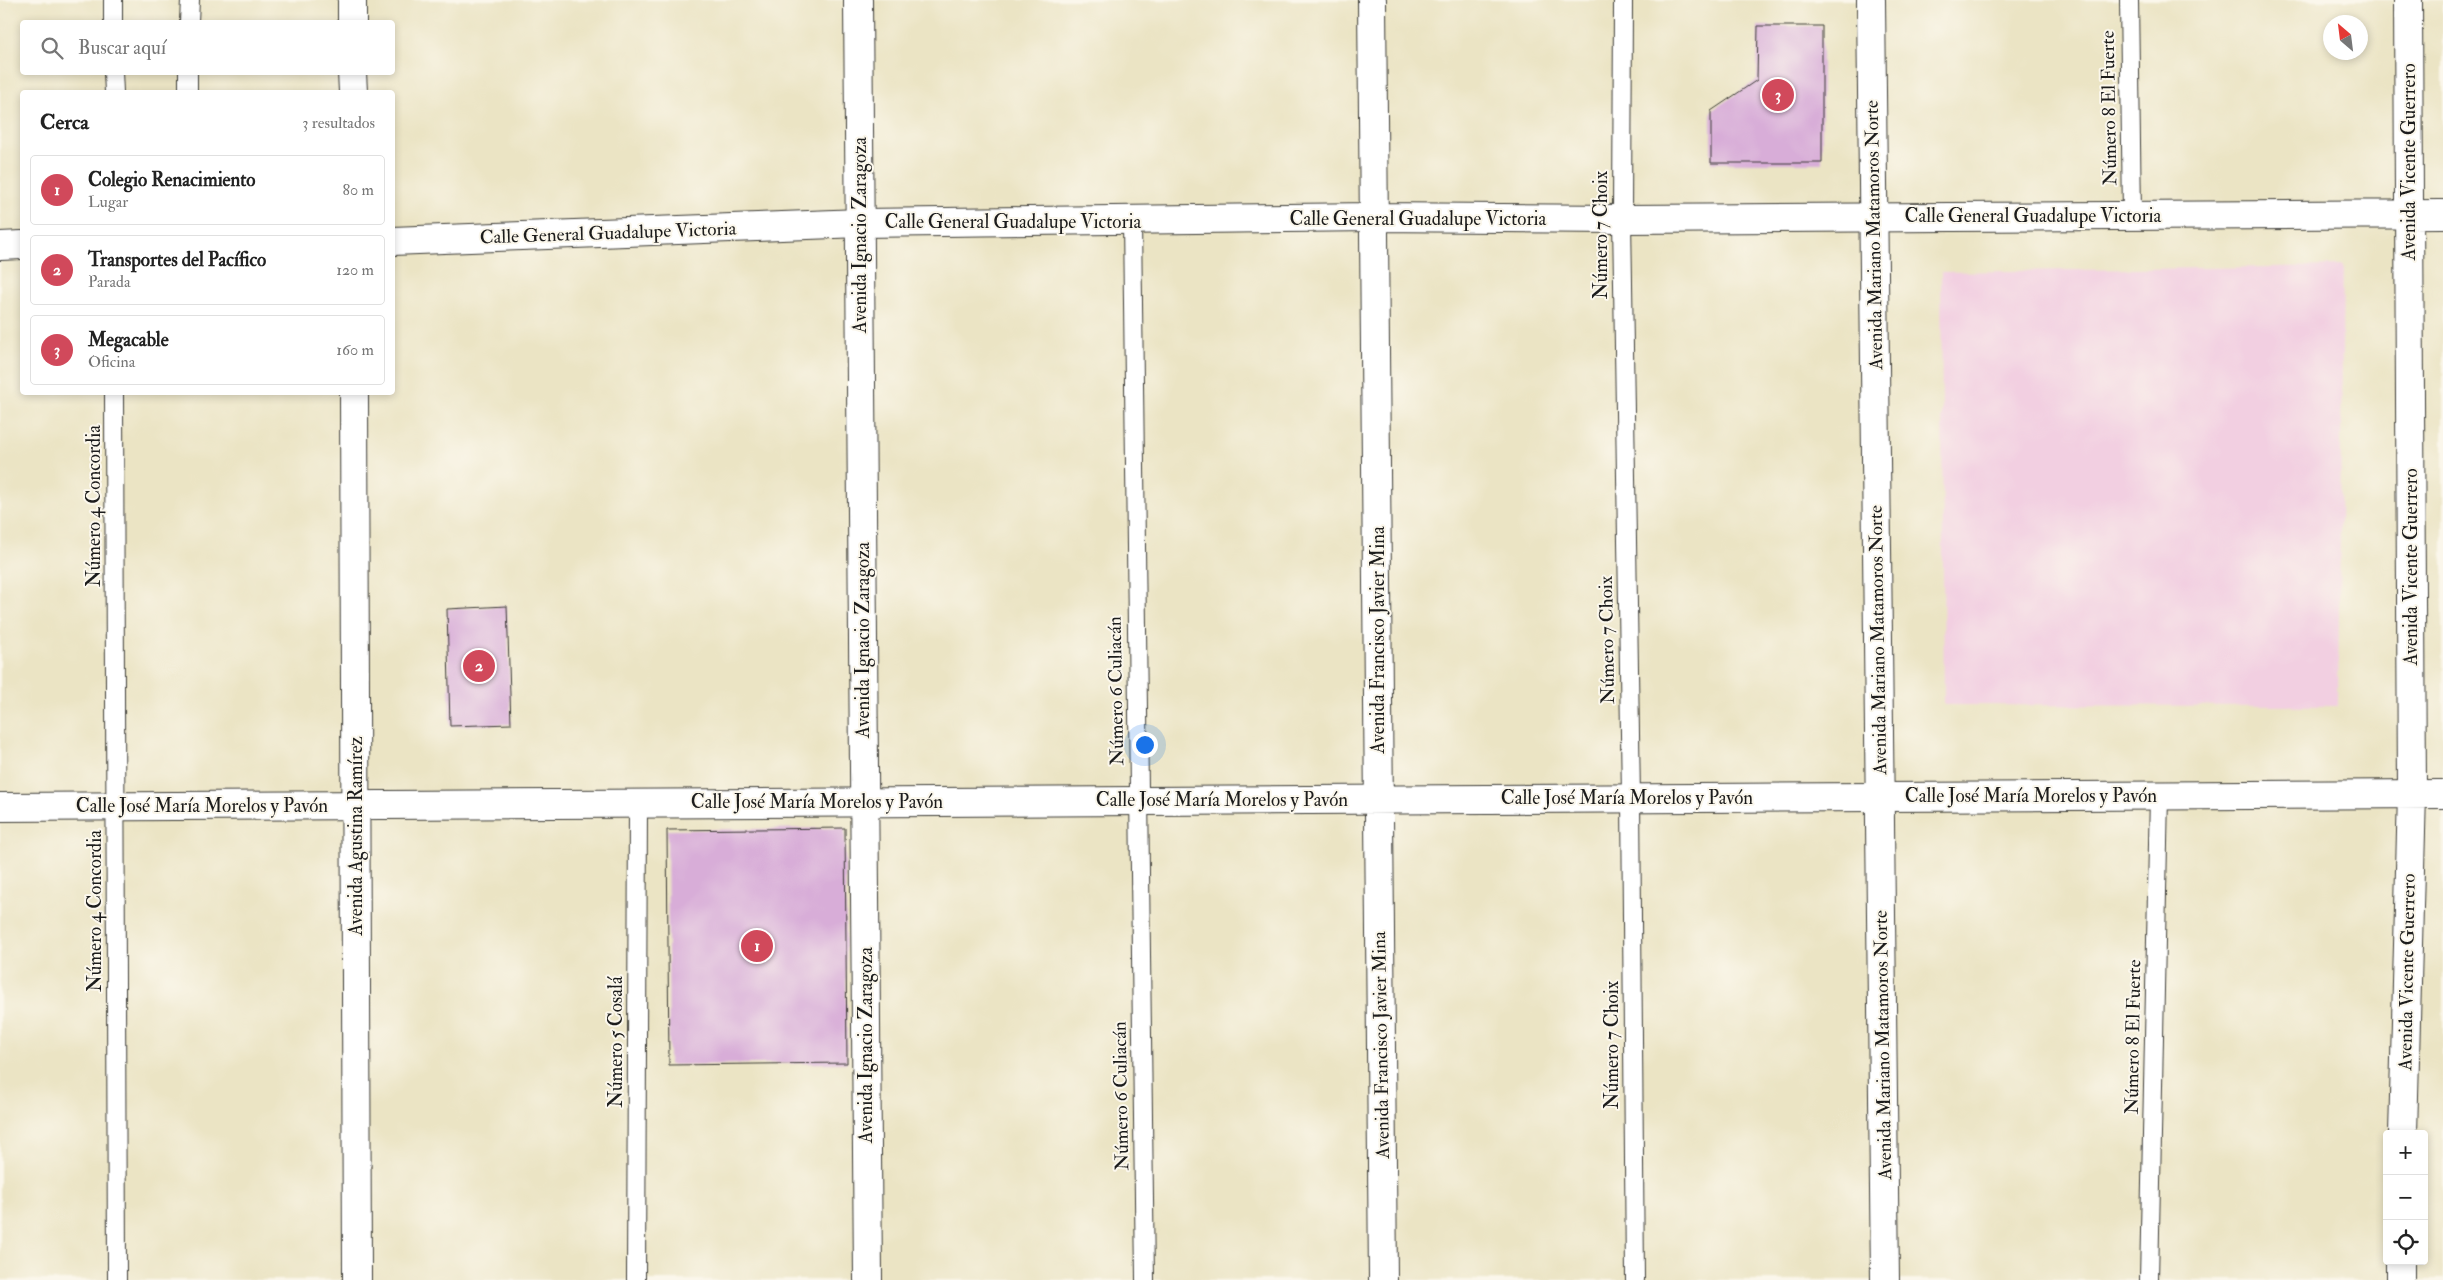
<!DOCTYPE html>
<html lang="es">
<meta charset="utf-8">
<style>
:root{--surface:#fff;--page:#f2f2f2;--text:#222;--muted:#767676;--line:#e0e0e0;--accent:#d1495b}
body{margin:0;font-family:"IM FELL Double Pica",serif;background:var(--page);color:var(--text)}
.controls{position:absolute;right:15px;bottom:15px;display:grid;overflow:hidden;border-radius:5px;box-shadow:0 2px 8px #0003}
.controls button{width:45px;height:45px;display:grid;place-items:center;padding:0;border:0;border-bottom:1px solid var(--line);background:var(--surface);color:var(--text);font:25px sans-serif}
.compass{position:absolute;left:2323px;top:15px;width:45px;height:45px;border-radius:50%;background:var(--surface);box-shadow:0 2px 8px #0003;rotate:332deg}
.you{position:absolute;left:1144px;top:744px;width:18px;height:18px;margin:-12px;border:4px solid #fff;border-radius:50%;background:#1a73e8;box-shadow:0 0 0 8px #1a73e833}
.badge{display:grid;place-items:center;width:32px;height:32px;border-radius:50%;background:var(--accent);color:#fff;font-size:16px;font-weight:700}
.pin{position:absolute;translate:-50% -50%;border:2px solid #fff;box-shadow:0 1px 5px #0006}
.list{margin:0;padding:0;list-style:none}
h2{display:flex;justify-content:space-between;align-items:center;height:65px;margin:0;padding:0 20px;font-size:21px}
h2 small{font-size:16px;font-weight:400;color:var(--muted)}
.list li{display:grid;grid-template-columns:32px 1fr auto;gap:15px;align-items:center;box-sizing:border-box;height:70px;margin:0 10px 10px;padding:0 10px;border:1px solid var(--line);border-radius:5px}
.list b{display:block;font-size:19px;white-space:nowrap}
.list p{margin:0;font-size:16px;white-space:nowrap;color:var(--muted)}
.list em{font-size:16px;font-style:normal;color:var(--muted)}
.icon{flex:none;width:28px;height:28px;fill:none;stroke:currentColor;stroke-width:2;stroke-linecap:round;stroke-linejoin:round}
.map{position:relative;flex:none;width:2443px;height:1280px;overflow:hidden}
.search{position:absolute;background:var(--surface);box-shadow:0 2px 8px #0003;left:20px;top:20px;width:375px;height:55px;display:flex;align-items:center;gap:12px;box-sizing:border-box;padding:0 18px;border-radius:5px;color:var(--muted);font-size:19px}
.panel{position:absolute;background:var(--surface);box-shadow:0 2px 8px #0003;left:20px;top:90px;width:375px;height:305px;border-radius:5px}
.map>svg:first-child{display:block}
</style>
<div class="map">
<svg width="2443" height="1280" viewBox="0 0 2443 1280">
<rect width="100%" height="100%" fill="#fbf7ec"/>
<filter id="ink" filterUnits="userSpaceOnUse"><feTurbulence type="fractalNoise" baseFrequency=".02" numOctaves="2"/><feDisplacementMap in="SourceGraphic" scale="10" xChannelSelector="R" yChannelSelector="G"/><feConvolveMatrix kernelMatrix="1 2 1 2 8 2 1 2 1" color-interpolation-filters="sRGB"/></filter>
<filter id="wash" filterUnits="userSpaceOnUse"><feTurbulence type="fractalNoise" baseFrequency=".0096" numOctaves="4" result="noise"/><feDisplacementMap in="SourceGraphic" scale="20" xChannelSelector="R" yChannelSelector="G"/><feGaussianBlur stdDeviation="1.12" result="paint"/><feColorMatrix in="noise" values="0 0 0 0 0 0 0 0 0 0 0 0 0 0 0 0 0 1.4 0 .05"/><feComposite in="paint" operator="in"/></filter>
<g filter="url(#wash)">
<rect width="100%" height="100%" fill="#ebe4c4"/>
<path fill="#f2cfe1" d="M2343,266L2338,706L1944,705L1941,272Z"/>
<g id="blocks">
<path fill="#d8add8" d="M1758,26H1822V163H1711V111L1757,80Z
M507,606L511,724L450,726L447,609Z
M845,828L847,1063L669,1065L667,830Z"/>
</g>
</g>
<g filter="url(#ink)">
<use href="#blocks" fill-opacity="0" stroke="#3b3a35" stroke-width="1"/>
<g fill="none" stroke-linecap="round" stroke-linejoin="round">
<defs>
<path id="service" d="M113,0V22
M1623,0L1622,219L1631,798L1635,1280
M2129,0L2132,215
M189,22L190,0
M113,72L114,92
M188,92V72
M1132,221L1145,1280
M114,392L117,1280
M636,1280L638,804
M2149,1280L2159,795"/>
<path id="minor" d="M1372,0L1383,1280
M392,241L860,223L1374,217L1622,219L2443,214
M0,246L22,245
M0,807L2443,794
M2403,1134L2412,794L2408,0
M2400,1280V1261"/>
<path id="tertiary" d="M352,0V22
M858,0L868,1280
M1871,0L1885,1280
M352,72L353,92
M354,392L357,1280"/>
</defs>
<use href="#service" stroke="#3b3a35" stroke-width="20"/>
<use href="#minor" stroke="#3b3a35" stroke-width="30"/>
<use href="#tertiary" stroke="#3b3a35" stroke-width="30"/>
<use href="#service" stroke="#fff" stroke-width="18"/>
<use href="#minor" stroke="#fff" stroke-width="28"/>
<use href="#tertiary" stroke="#fff" stroke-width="28"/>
</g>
</g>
<g text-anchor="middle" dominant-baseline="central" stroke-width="4" stroke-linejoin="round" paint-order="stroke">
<g font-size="19" fill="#1c1c1c" stroke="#fbf7ec">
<text transform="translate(2109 108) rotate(-91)">Número 8 El Fuerte</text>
<text transform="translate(2409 162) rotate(-90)">Avenida Vicente Guerrero</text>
<text x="2033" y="216">Calle General Guadalupe Victoria</text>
<text x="1418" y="219">Calle General Guadalupe Victoria</text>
<text x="1013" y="222">Calle General Guadalupe Victoria</text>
<text transform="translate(608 233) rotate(-2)">Calle General Guadalupe Victoria</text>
<text transform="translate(860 235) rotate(-90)">Avenida Ignacio Zaragoza</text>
<text transform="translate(1601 235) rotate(-90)">Número 7 Choix</text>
<text transform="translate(1874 235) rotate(-91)">Avenida Mariano Matamoros Norte</text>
<text transform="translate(94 506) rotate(-90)">Número 4 Concordia</text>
<text transform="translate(2411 567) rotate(-90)">Avenida Vicente Guerrero</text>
<text transform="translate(863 640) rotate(-90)">Avenida Ignacio Zaragoza</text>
<text transform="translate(1378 640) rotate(-90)">Avenida Francisco Javier Mina</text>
<text transform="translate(1607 640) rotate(-91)">Número 7 Choix</text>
<text transform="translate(1878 640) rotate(-91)">Avenida Mariano Matamoros Norte</text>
<text transform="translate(1116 691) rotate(-91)">Número 6 Culiacán</text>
<text x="2031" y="796">Calle José María Morelos y Pavón</text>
<text x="1627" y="798">Calle José María Morelos y Pavón</text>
<text x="1222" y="800">Calle José María Morelos y Pavón</text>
<text x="817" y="802">Calle José María Morelos y Pavón</text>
<text x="202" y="806">Calle José María Morelos y Pavón</text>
<text transform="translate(356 836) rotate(-90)">Avenida Agustina Ramírez</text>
<text transform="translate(95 911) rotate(-90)">Número 4 Concordia</text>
<text transform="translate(2407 972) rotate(-89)">Avenida Vicente Guerrero</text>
<text transform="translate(2133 1037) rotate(-89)">Número 8 El Fuerte</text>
<text transform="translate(616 1042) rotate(-90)">Número 5 Cosalá</text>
<text transform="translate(866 1045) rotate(-90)">Avenida Ignacio Zaragoza</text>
<text transform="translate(1381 1045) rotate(-91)">Avenida Francisco Javier Mina</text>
<text transform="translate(1612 1045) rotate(-90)">Número 7 Choix</text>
<text transform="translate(1883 1045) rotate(-91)">Avenida Mariano Matamoros Norte</text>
<text transform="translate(1121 1096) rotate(-91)">Número 6 Culiacán</text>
</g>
</g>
</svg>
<div class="controls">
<button>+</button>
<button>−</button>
<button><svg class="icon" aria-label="locate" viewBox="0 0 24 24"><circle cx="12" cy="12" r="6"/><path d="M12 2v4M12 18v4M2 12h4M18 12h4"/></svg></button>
</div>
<svg class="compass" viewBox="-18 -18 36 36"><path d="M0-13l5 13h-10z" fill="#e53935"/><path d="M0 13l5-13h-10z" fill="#767676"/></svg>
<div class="you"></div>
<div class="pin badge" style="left:757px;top:946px">1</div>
<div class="pin badge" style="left:479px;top:666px">2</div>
<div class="pin badge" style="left:1778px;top:95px">3</div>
<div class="search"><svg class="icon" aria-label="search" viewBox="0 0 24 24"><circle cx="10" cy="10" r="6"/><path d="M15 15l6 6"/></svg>Buscar aquí</div>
<section class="panel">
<h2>Cerca<small>3 resultados</small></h2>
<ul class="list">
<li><span class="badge">1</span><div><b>Colegio Renacimiento</b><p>Lugar</p></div><em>80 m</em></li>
<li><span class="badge">2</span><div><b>Transportes del Pacífico</b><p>Parada</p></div><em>120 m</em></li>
<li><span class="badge">3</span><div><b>Megacable</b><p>Oficina</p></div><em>160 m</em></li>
</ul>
</section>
</div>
